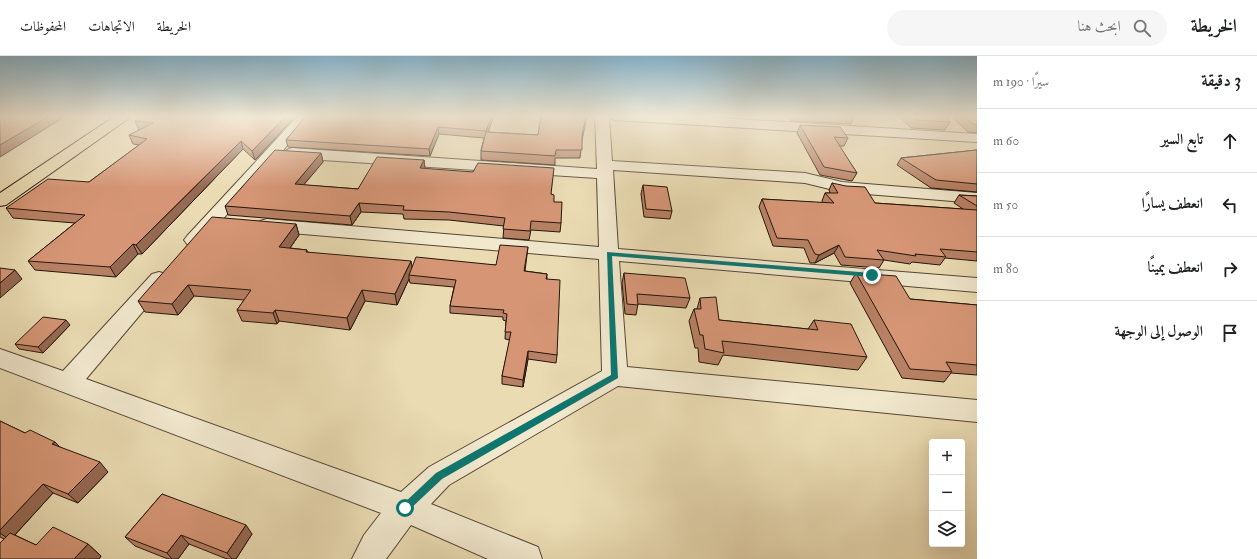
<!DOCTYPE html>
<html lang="ar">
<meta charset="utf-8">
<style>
:root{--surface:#fff;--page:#f6f6f6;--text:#202124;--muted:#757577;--line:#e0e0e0}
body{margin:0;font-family:"IM FELL Double Pica",Amiri,serif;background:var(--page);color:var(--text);direction:rtl}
.controls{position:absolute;right:12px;bottom:12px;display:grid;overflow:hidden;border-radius:4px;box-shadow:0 4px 16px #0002}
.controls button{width:36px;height:36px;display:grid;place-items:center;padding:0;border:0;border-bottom:1px solid var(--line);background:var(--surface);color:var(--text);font:20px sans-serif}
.stop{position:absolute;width:12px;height:12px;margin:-9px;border:3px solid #0f766e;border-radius:50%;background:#fff}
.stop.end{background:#0f766e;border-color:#fff;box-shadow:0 1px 4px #0008}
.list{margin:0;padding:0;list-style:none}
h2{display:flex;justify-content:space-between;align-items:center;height:52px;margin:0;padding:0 16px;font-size:17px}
h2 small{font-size:13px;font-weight:400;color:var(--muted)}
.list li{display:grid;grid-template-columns:26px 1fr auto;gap:12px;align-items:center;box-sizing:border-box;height:64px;padding:0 16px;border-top:1px solid var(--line)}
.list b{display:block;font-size:15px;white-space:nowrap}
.list em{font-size:13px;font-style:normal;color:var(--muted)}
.icon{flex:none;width:22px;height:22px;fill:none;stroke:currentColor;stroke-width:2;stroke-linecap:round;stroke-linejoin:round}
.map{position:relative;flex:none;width:977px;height:503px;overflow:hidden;direction:ltr}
header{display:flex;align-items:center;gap:24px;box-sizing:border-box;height:56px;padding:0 20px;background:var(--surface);border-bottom:1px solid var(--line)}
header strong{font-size:19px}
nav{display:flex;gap:22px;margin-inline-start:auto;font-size:14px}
.search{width:280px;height:36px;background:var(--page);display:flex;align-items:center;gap:10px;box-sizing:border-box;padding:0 14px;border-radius:22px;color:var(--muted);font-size:15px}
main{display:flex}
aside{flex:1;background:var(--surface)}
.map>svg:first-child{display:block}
</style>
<header>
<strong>الخريطة</strong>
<div class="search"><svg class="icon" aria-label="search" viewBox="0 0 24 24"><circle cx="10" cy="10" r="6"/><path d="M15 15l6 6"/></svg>ابحث هنا</div>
<nav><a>الخريطة</a><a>الاتجاهات</a><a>المحفوظات</a></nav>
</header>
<main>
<aside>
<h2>3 دقيقة<small>سيرًا · 190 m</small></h2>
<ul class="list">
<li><svg class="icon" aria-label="ahead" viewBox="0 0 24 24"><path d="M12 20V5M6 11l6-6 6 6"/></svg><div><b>تابع السير</b></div><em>60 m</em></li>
<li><svg class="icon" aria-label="left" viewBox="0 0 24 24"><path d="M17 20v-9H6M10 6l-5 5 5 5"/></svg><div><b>انعطف يسارًا</b></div><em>50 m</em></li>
<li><svg class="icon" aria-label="right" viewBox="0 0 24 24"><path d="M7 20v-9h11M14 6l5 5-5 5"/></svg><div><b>انعطف يمينًا</b></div><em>80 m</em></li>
<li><svg class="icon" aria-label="arrive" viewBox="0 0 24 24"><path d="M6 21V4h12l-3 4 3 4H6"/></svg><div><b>الوصول إلى الوجهة</b></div></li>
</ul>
</aside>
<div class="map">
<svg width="977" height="503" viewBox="0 0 977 503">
<rect width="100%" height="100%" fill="#eadbb3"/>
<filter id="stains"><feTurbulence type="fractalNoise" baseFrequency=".005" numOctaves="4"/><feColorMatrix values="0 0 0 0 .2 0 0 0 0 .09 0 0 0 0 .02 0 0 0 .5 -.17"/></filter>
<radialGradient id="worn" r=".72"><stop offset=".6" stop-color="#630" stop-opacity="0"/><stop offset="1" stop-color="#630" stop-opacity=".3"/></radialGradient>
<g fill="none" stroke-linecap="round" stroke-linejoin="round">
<defs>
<path id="minor" d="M298,60H313L201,188L194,190L187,188L184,184L187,180Z
M595,60H689L977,78V86L615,64L609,61L612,105L805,117L842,126L977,137V147L842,136L805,127L613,114L618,193L977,222V236L619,205L627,311L977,344V366L618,330L449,429L431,448L538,491L542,503H488L411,469L386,503H352L364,479L381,457L0,312V293L63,315L152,218L159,216L166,218L169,223L166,228L86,323L401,436L429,411L602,315L599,203L267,175L260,173L258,169L260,165L267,163L599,191L597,122L292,102L287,100L284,97L287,94L292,92L597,113Z"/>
<path id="major" d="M115,60H132L6,149L0,150V137Z"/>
</defs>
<use href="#minor" stroke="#564734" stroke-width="2"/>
<use href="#major" stroke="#25160a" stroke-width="2"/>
<use href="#minor" fill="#f1e8ce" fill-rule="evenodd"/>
<use href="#major" fill="#eadbb3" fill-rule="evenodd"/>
</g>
<path fill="#b88165" stroke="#25160a" d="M306,60H494L488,76L538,79L541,60H587L582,84L580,102H555V109L481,104V95L484,82L439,78L430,100L288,91L286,84Z
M788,60H853L854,61L851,68L791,65Z
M899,60H945L950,66L945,74L911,72Z
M954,60H977V77L968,76L953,62Z
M294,62L255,104L243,93L142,198H138L116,221L35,214L28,205L75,167L13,162L6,152L89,126L139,89L133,88L129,79L140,74H139L135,65Z
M800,69L848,82L844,90H839L857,117L852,125L820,119L797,77Z
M977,94V136L931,132L897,109L901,102Z
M321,97L323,106L303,129L358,133L424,104V113L551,138L561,167L560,176L531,174L529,184L503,182L504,170L449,164L404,163L403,158L361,156L352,169L228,159L225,150Z
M832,127L875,147L963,153L954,147L959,139L977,140V205L945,202L940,209L912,206L910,208L884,204L879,212L841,209L834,197L815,207H810L804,192L773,190L759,151L762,143L823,147L822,145L825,137H830L829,134Z
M643,129L672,155L670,163L644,161L641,138Z
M296,168L299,179L290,192L307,194V196L412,212L496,209L528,191L525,215L547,218V223L557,299L556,307L528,303L523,331L502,328V320L510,284L505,283L506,265L503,264V261L450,257V250L454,231L410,227L409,223L397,249L365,245L350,274L279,265L277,268L242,265L237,254L244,244L194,240L178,259L145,256L138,245Z
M624,217L690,242L686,252L638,248L636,259L625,258L622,227Z
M856,217L910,243L977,249V319L951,317L944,326L902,322L850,227Z
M700,242L719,264L808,273L814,264L867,301L858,314L723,299L718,309L699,306L698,292H695L689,265L694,253H697Z
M70,269L43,297L19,293L15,288Z
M0,365L25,377L60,391L108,416L78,447L53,437L15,479L36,489L88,488L101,500L99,503L4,483L0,481Z
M162,438L252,478L236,503H227L189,488L178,503H168L135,490L125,481Z"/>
<path fill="#966953" stroke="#25160a" d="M49,60H66L0,101V89Z
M286,60H294V62L255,104L252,95Z
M492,60H494L486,82V75Z
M586,60H587L581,88L582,79Z
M438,71L439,78L430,100L429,93Z
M241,85L243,93L142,198L136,189Z
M321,97L323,106L297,137L295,128Z
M424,104L425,112L421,121L420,112Z
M359,147L361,156L352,169L350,160Z
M296,168L299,179L283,202L279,191Z
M133,188L138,198L116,221L110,211Z
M839,189L834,197L815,207L819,199Z
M411,205L413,216L409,219V223L397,249L395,238Z
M15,214L22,223L0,242V227Z
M188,229L194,240L178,259L172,248Z
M362,234L365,245L350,274L347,262Z
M275,254L279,265L277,268L273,257Z
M66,264L70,269L43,297L38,291Z
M528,295V303L523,331V324Z
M55,386L64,395L52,388Z
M100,406L108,416L78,447L68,438Z
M43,428L53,437L10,484L0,477V474Z
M246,469L252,478L236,503H232L227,497Z
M181,479L189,488L178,503H172L167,497Z
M88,488L101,500L99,503H74Z"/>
<path fill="#d69676" stroke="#25160a" d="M0,60H49L0,89Z
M142,60H286L252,95L241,85L136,189L133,188L110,211L28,205L85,159L6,152L48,123L89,126L147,83L129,79L153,67L135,65Z
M306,60H492L486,75L438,71L429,93L286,84Z
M541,60H586L582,79V94H556L555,100L481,95L486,76L538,79Z
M837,60H853L854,61Z
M913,60H945L950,66L916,64Z
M963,60H977V69L972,68Z
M800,69L840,71L848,82L834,81L857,117L824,111Z
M275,94L321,97L295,128L358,133L377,101L424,104L420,112L473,116L478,107L554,112L551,138L554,139V146H562L561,167L531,165L530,175L503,173L505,162L449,156L403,154L404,150L359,147L350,160L225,150Z
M977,94V128L936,124L901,102Z
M832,127L846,130L865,131L875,147L977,154V196L940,193L946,201L915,198L916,200L877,194L884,204L845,201L839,189L819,199L815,198L808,184L777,182L762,143L834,147L825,137H838Z
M643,129L667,131L672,155L646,153Z
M959,139L977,140V150Z
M212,161L296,168L279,191L307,194L306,196L411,205L395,238L362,234L347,262L275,254L273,257L237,254L251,234L188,229L172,248L138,245Z
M500,189L528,191L524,215L547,218L546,223L560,224L557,299L528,295L523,324L502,320L511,276H505L507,258L503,257L504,254L450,250L456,224L409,219L416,201L496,209Z
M0,212L15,214L0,227Z
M624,217L685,222L690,242L637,238L638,249L627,248Z
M856,217L896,220L910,243L977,249V309L946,306L952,316L910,313Z
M716,241L719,264L818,274L814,264L851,268L867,301L722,285L724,297L705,293L703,279H700L694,253H701L700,242Z
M43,261L66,264L38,291L15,288Z
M0,365L25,377L30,374L55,386L52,388L100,406L68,438L43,428L0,474Z
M162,438L246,469L227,497L181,479L167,497L125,481Z
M53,471L88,488L74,503H0V487L10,477L36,489Z"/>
<linearGradient id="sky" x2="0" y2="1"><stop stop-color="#88b7d1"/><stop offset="0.46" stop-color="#f6efdd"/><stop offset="1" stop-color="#f6efdd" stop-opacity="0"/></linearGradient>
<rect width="977" height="131" fill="url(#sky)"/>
<path fill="#0f766e" d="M607,196L872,217L875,219L872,221L612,200L618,322L442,423L408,455L405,456L402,455L401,452L402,449L436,417L611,319Z"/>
<rect width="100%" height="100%" filter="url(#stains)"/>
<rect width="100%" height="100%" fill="url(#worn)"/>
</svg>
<div class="controls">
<button>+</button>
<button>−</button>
<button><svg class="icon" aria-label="layers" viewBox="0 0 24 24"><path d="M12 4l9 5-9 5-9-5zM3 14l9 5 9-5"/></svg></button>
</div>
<div class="stop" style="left:405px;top:452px"></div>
<div class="stop end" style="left:872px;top:219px"></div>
</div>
</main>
